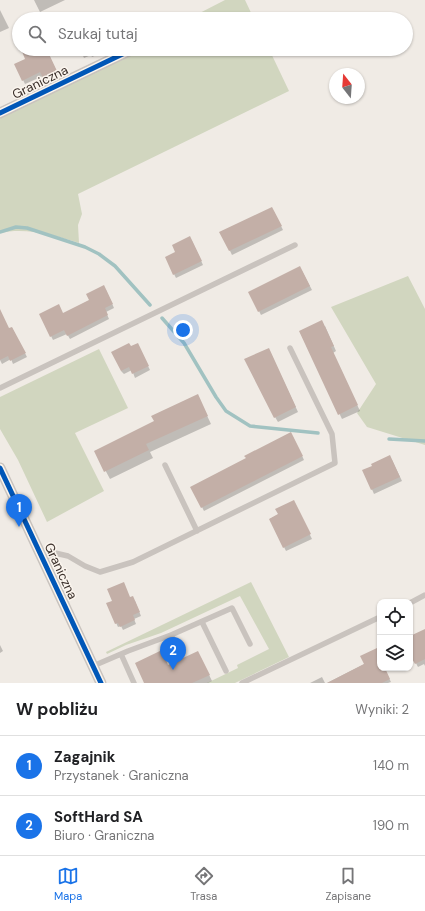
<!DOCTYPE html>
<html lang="pl">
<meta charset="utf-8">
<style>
:root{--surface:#fff;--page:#f6f6f6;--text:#202124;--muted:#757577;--line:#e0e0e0;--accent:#1a73e8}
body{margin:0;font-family:"DM Sans",sans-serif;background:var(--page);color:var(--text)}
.controls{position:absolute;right:12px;bottom:12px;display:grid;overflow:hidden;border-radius:8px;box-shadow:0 1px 3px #0004}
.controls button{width:36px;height:36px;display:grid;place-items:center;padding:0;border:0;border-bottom:1px solid var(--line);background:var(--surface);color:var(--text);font:20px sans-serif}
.compass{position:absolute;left:329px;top:68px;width:36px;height:36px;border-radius:50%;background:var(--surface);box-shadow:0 1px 3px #0004;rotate:343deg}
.you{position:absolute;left:183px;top:330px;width:14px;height:14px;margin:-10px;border:3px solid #fff;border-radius:50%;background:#1a73e8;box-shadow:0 0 0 6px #1a73e833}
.badge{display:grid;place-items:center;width:26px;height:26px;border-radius:50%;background:var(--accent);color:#fff;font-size:13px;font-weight:700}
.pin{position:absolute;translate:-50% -33px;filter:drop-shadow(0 1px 2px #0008)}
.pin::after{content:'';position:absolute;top:21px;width:14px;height:12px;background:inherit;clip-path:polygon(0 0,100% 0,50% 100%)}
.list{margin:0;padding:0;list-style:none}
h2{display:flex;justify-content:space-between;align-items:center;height:52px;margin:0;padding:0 16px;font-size:17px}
h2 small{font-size:13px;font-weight:400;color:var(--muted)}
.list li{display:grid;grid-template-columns:26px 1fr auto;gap:12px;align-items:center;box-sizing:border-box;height:60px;padding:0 16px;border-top:1px solid var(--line)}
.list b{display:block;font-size:15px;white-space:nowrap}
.list p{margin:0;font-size:13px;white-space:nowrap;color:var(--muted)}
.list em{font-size:13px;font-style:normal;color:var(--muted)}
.icon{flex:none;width:22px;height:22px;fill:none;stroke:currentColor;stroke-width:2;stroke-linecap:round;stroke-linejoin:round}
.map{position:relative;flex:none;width:425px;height:683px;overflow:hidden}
.search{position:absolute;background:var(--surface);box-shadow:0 1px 3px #0004;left:12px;right:12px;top:12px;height:44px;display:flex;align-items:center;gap:10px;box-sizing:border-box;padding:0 14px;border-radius:22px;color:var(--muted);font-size:15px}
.sheet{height:172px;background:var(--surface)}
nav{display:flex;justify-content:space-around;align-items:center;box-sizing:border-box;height:56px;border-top:1px solid var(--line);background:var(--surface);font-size:11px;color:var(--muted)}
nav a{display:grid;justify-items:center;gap:2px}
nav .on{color:var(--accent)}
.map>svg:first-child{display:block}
</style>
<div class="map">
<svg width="425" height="683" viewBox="0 0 425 683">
<rect width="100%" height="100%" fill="#f0ebe5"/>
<path fill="#d1d6bf" d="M225,0H245L254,19H188Z
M139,49H269L289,91L78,194L82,214L78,225L79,243C55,235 25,227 0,233V116Z
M408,276L425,309V445L367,427L357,413L376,384L331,307Z
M99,349L128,408L75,433L104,491L47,522L18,460L0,429V397Z
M251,582L289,657L235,683H207L238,668L237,665L269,649L240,596L161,633L126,645L107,654L106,652Z"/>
<path fill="#0003" d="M34,0H65L40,12Z
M0,10L9,28L0,32Z
M22,49H41L44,55L50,57L58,75L46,81L43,76L25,84L23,80L26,59Z
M80,49H108L109,50L92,57L91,55L84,58Z
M274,212L283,230L232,255L221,232Z
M192,241L203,265L176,278L174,274L176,253Z
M302,271L312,290L261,315L259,311Z
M106,290L114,308L106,312L109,319L70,339L67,334L53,340L40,314H63L90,300Z
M0,322L9,329L12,328L27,357L13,364L11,359L2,364L0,360Z
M325,326L336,351L333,353L360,411L342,419L300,332Z
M130,348H139L150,370L135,378L132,370L124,374L121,371Z
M271,354L298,412L278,422L275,417Z
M201,403L211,424L150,452L153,458L110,479L95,451Z
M293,437L304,460L204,511L192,487Z
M392,460L402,481L374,494L364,471Z
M295,505L312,539L286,551L270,519Z
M130,598L135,601L141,616L134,619L136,624L123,630L121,626L118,627L107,604L113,601Z
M425,630V666L424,664L418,667L410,652V646L415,644Z
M0,645L3,651L0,653Z
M380,656V668H384L391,682L388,683H327Z
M201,658L212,681L208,683H145L168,666Z
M322,677L325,683H310Z"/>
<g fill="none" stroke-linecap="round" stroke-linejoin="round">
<path stroke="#a1c2c1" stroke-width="3.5" d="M0,232L16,227L27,228L85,247L99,254L115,266L150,305
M162,318L184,343L216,397L226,411L250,426L318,433
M389,439L425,441"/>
</g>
<path fill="#c3afa7" d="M21,49H41L44,54L48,52L57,71L43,78L40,72L22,81L14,64L25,59Z
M272,207L282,226L229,251L219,232Z
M190,236L202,261L173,275L165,257L175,252L172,245Z
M300,266L310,286L258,312L248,292Z
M104,285L113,304L105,308L108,315L67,336L64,330L50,337L39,314L59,304L63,313L89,300L86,294Z
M0,309L9,328L12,327L26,353L10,361L8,356L0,360Z
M322,320L334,346L331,347L358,405L338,415L299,331Z
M129,343L131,346L138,343L149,366L132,374L129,367L121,371L111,352Z
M269,348L296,407L274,418L244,359Z
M198,394L208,416L146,444L149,450L104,472L94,451L154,421L151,416Z
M291,432L303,456L201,508L190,487L246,458L244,456Z
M390,455L400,477L371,490L362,470L372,466L371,464Z
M294,500L311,534L283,548L269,519L278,514L275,509Z
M124,582L130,597L133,596L140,612L133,615L135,620L120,627L118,623L115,624L106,603L112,601L107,589Z
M425,629V659L415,664L410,655V645L413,643L410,636Z
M377,648L380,654V668H385L390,679L382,683H327L364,664L360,656Z
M162,650L168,665L198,651L210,675L192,683H144L135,663Z"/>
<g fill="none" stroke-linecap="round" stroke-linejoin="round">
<path stroke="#c9c3be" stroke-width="5.5" d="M0,388L295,245
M165,465L197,531
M43,558L55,553L68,556L85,566L100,572L133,562L335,463L332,434L290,348
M410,603L425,595
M202,622L226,671
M171,635L180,653
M121,654L134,683
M93,666L128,651L171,635L232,608L250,644
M242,683L380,617"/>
<path stroke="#c9c3be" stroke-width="11" d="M0,113L133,49
M0,468L101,683"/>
<defs>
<path id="cycleway" d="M0,113L133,49
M0,468L101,683"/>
</defs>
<use href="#cycleway" stroke="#fbf5ee" stroke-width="8"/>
<use href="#cycleway" stroke="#0057b8" stroke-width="5"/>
</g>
<g text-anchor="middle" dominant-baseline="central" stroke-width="3" stroke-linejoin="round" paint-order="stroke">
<g font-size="13" fill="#3b302b" stroke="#fbf5ee">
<text transform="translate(40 82) rotate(-26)">Graniczna</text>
<text transform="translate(61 571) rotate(65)">Graniczna</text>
</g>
</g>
</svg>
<div class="controls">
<button><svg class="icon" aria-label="locate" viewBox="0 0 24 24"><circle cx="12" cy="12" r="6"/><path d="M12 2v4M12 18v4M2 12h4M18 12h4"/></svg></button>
<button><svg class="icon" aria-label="layers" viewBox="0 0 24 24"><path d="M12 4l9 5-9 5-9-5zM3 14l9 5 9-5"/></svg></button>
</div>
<svg class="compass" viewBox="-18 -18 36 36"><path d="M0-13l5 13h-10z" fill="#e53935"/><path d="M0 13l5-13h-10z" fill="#757577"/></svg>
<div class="you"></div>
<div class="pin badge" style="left:19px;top:527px">1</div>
<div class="pin badge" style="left:173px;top:670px">2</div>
<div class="search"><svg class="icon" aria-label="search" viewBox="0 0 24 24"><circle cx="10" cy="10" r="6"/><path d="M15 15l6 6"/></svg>Szukaj tutaj</div>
</div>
<section class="sheet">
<h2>W pobliżu<small>Wyniki: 2</small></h2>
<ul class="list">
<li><span class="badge">1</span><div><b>Zagajnik</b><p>Przystanek · Graniczna</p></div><em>140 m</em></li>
<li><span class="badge">2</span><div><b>SoftHard SA</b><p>Biuro · Graniczna</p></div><em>190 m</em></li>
</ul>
</section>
<nav>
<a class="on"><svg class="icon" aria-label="map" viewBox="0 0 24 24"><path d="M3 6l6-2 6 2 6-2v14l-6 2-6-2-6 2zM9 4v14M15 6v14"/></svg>Mapa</a>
<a><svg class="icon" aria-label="directions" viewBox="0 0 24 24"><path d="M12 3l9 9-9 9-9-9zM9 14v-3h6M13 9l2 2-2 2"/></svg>Trasa</a>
<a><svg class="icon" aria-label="saved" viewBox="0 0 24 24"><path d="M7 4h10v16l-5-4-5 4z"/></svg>Zapisane</a>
</nav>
